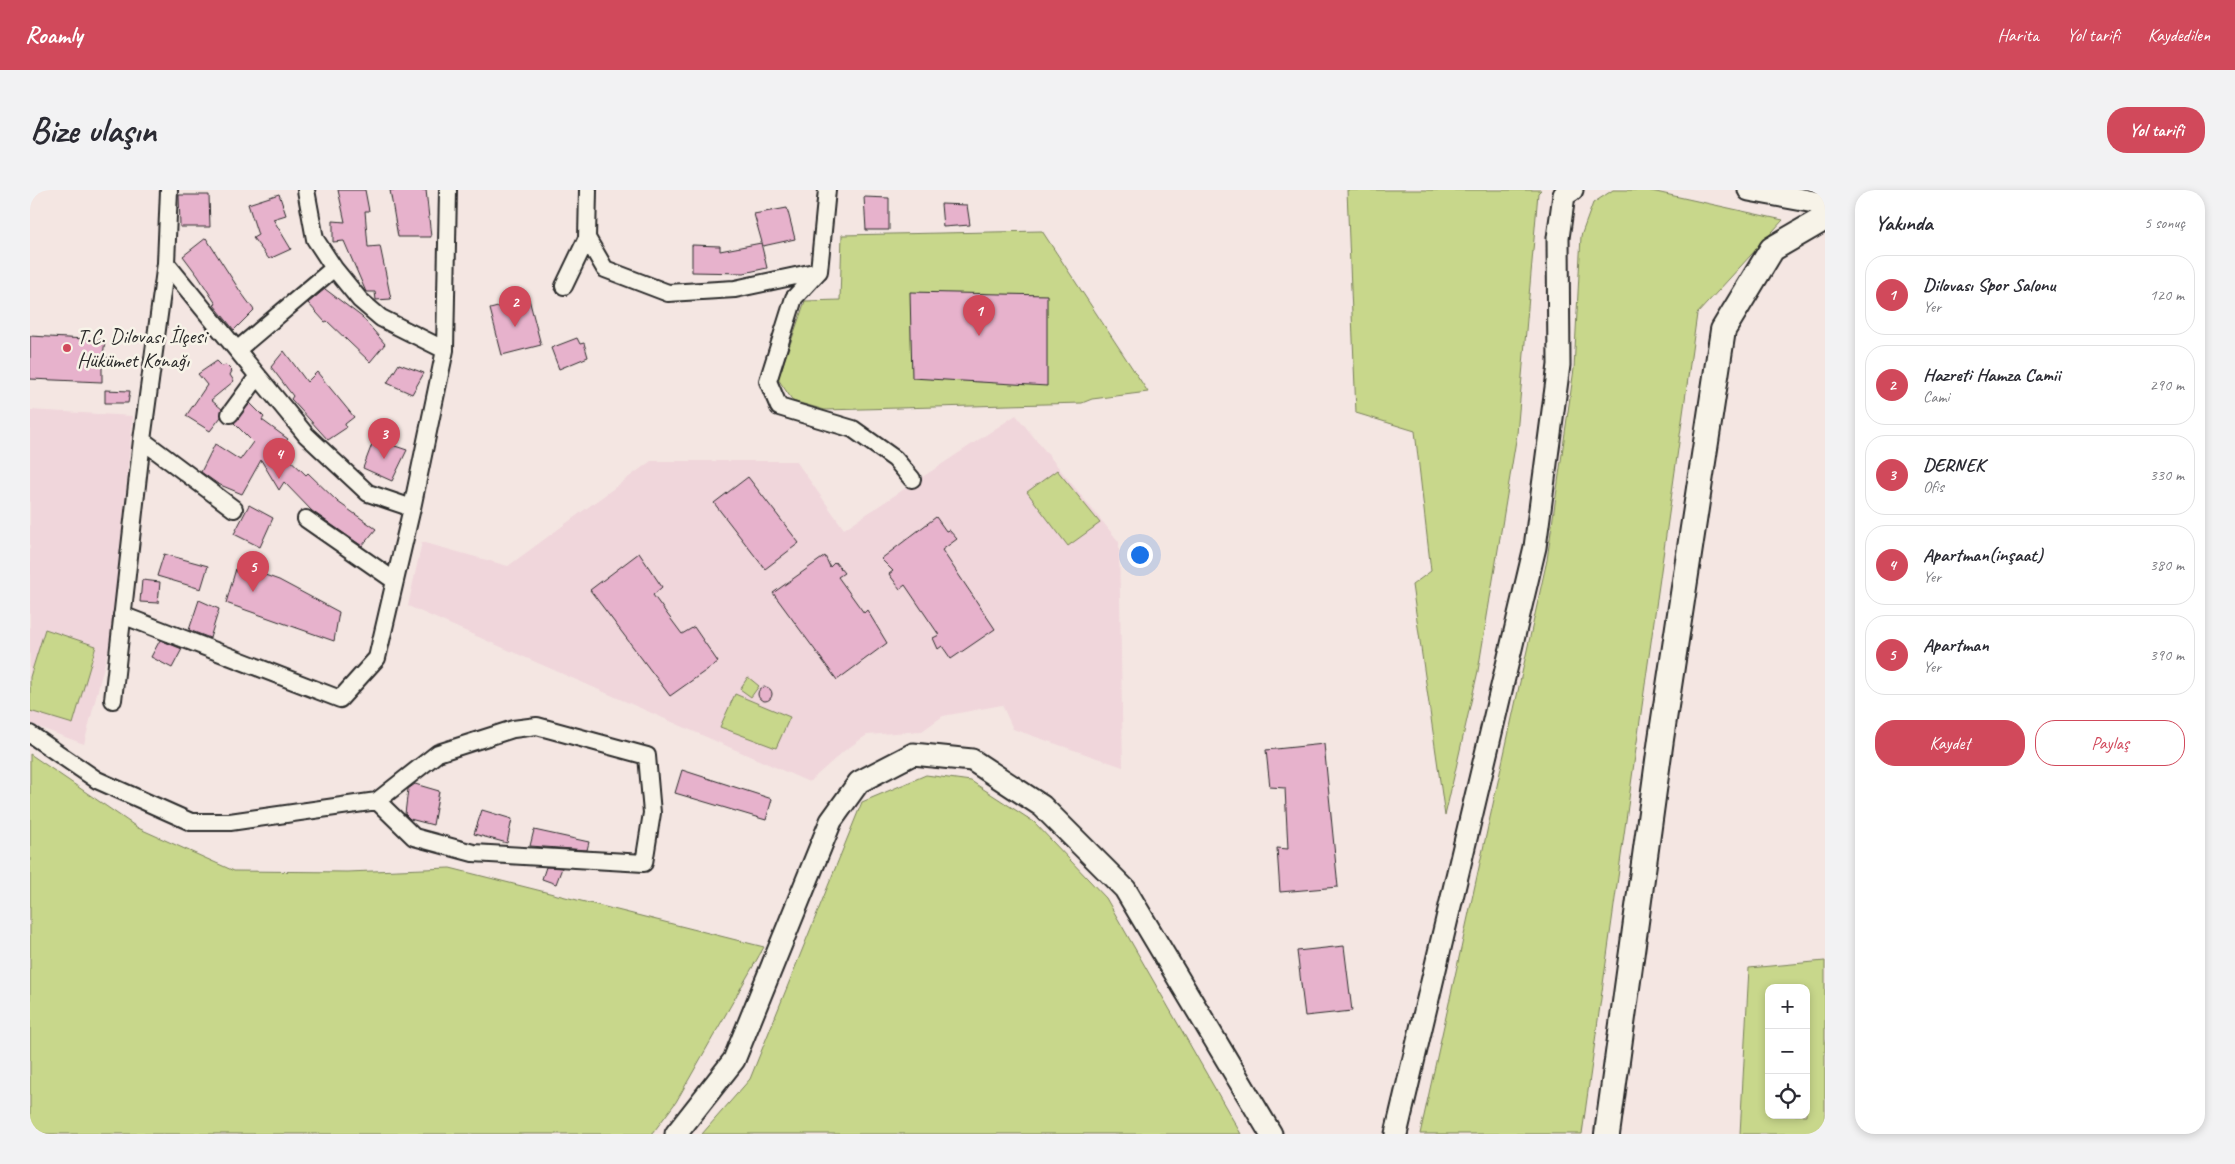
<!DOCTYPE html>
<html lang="tr">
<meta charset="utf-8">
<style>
:root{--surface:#fff;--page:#f2f2f3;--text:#2b2b33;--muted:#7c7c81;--line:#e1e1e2;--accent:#d1495b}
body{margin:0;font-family:Caveat,sans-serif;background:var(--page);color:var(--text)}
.controls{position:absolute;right:15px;bottom:15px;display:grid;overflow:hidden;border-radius:10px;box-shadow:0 2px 8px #0003}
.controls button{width:45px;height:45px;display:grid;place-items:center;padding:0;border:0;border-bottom:1px solid var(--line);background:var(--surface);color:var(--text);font:25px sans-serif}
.you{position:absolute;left:1109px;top:364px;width:18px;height:18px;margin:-12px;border:4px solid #fff;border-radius:50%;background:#1a73e8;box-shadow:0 0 0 8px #1a73e833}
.badge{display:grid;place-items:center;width:32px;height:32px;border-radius:50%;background:var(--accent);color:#fff;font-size:16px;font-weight:700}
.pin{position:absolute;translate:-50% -41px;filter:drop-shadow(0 1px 2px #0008)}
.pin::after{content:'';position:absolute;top:26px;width:18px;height:15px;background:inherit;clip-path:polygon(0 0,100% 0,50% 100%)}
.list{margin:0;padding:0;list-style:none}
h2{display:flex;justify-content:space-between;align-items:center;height:65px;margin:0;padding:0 20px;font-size:21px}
h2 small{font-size:16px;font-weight:400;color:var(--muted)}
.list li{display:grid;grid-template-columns:32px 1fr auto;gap:15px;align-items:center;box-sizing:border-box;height:80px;margin:0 10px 10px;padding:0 10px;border:1px solid var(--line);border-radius:20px}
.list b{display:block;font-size:19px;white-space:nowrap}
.list p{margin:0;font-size:16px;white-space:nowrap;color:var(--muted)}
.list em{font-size:16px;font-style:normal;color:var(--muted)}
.actions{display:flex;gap:10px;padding:15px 20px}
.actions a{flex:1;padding:11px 0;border:1px solid var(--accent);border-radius:20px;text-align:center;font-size:18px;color:var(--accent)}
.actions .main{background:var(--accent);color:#fff}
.icon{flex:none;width:28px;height:28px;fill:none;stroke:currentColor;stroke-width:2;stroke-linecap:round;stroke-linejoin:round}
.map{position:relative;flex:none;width:1795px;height:944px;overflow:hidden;border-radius:20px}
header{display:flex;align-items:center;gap:30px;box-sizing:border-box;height:70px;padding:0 25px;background:var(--accent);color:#fff}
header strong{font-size:24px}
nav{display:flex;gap:28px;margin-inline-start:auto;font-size:18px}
.intro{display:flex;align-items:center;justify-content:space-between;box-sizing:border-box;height:120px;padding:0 30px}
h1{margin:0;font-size:35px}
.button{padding:12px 22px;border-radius:20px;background:var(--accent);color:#fff;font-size:18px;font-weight:700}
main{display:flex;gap:30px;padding:0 30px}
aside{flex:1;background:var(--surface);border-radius:20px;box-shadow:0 2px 8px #0003}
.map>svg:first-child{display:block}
</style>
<header>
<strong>Roamly</strong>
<nav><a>Harita</a><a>Yol tarifi</a><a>Kaydedilen</a></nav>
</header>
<div class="intro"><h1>Bize ulaşın</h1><a class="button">Yol tarifi</a></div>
<main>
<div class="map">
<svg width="1795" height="944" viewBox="0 0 1795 944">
<rect width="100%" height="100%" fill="#f4e6e2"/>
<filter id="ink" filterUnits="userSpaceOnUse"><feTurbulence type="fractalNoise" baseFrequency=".02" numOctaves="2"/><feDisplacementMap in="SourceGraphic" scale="10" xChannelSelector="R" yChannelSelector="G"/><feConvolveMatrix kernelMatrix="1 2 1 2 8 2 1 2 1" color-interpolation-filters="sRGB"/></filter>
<g filter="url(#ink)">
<path fill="#f0d6db" d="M0,220L103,226L82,445L54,554L0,534Z
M986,225L1089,352L1093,577L983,539L972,515L913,526L892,541L837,545L814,561L779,592L378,416L392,352L478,376L621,271H766L814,339Z"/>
<path fill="#c8d78b" stroke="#7a815b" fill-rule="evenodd" d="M1317,0H1511L1508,3L1487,244L1448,481L1415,626L1382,395L1401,381L1385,241L1326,223Z
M1583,0H1617L1753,30L1667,124L1552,944H1390L1517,370L1544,179L1551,46L1563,13Z
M1012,41L1118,202L1062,209L1052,213L795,220L763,211L748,189L775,111L810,110L812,45Z
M1027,280L1070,333L1038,356L997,302Z
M15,439L66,456L43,534L0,521V487Z
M718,487L729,496L721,507L710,499Z
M705,504L760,527L746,558L690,537Z
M0,564L108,638L204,681L317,682L420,678L734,757L646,912L622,944H0Z
M896,585L941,591L1004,632L1076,708L1211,944H672L720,889L832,612Z
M1795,771V944H1710L1719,778ZM1739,798H1776V925H1739Z"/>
<path fill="#e7b2cc" stroke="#2b2b2b" d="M308,0H335L339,21H335L338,57L350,56L361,109L346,110L345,102H336L314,51L303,52V31L315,32Z
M360,0H396L401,47H368Z
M249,4L256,25L243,29L261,59L239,69L223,48L228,45L218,14Z
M149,5H179L180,37H150Z
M834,7L859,8V40H836Z
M911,14L937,15L940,35L913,37Z
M757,18L765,49L733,56L724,24Z
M176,48L210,101L224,120L204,140L184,115L186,114L168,86L153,66Z
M731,53L737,78L714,83L662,82V55L690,56V61Z
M295,99L332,127L355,154L340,172L297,131L295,132L278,113Z
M880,102L1017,105V196L882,188Z
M499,109L511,155L472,165L460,119Z
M0,146L75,150L73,166L96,174L72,176V192L0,189Z
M547,148L550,154L554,153L558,167L529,179L521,158Z
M254,161L277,192L287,182L324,227L315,234L316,238L298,250L261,209L263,206L241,177Z
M187,171L192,176L196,175L202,181L200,185L204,191L181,210L192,219L191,227L180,241L156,226L177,195L168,184Z
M369,174L394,183L382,204L357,193Z
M75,200L100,201L98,213H75Z
M220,213L234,227L232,230L258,249L249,259L276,285L278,283L308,312L346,339L332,356L282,321L254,292L249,300L231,270L212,304L188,294L171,282L185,254L210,270L223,252L204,233Z
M344,249L377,260L362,291L333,278Z
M718,287L769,353L735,379L684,313Z
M219,315L243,328L230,357L204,344Z
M906,327L916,341L919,340L927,349L912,360L965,439L921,469L912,456L908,459L903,448L909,445L875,395L870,399L859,384L863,381L851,369Z
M609,363L632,397L623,405L652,444L664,437L688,472L640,506L560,400Z
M134,364L178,376L171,399L127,386Z
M795,366L800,377L805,372L814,383L808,387L834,423L837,420L857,453L807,490L743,403Z
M207,375L249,390L309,422L304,451L196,413Z
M112,390L130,392L128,413L110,412Z
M169,410L189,419L180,448L159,440Z
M130,450L152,459L142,478L121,467Z
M728 504a7 7 0 1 1 14 0a7 7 0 1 1-14 0Z
M1294,554L1308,697L1250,702L1247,658L1258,659L1255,598L1240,597L1236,560Z
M652,580L742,609L736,630L645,603Z
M385,594L409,601L403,635L380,629L375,624L378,599Z
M452,620L482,629L477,653L444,644Z
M504,640L559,652L557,660L500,656Z
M516,677L532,678L526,694L512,689Z
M1314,756L1322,821L1275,826L1267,761Z"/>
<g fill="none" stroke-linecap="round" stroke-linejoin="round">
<defs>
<path id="minor" d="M139,0L136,73L276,245L338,303L382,318
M276,0L285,49L304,78L330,110L351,128L415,160
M557,48L575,79L638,103L705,99L789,81L797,0
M789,81L764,108L738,191L749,217L823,239L865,269L882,289
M534,96L557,48L558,0
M207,160L304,78
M200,224L228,186
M112,250L204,319
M276,329L365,391
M92,425L310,509L347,468L382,318L415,160L418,0
M83,510L112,250L136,73
M0,544L67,590L161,632H200L347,611L408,563L483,539L507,536L617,566L622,623L614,673L443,663L384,647L347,611"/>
<path id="tertiary" d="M1719,0L1795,14
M646,944L704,870L801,631L829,592L883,564L942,570L1012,616L1095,699L1241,944
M1366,944L1505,357L1529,175L1528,48L1534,5L1542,0"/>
<path id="secondary" d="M1577,944L1631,549L1693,140L1742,59L1795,28"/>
</defs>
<use href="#minor" stroke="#2b2b2b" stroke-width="20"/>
<use href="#tertiary" stroke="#2b2b2b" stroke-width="25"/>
<use href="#secondary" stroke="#2b2b2b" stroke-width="28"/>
<use href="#minor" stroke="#f7f3e8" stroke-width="16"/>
<use href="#tertiary" stroke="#f7f3e8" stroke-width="21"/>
<use href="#secondary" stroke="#f7f3e8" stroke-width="24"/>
</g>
</g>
<circle fill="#d1495b" stroke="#f7f3e8" stroke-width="2" cx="37" cy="158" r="5"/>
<g text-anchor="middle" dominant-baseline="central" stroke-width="5" stroke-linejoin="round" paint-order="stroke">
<g font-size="21" fill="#2b2b2b" stroke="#f7f3e8" text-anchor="start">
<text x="47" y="146">T.C. Dilovası İlçesi<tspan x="47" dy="24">Hükümet Konağı</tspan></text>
</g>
</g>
</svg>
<div class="controls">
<button>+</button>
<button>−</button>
<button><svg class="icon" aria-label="locate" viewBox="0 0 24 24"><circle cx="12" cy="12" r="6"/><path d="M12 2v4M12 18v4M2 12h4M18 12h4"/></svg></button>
</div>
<div class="you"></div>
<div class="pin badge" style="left:949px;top:146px">1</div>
<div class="pin badge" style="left:485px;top:137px">2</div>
<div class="pin badge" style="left:354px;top:269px">3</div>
<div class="pin badge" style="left:249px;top:289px">4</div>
<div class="pin badge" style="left:223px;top:402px">5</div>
</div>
<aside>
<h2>Yakında<small>5 sonuç</small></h2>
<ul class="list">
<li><span class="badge">1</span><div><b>Dilovası Spor Salonu</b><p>Yer</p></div><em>120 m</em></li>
<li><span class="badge">2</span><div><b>Hazreti Hamza Camii</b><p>Cami</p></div><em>290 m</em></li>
<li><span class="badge">3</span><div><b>DERNEK</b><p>Ofis</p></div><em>330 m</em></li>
<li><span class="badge">4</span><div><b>Apartman(inşaat)</b><p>Yer</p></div><em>380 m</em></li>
<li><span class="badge">5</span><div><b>Apartman</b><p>Yer</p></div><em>390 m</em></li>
</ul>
<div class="actions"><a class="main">Kaydet</a><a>Paylaş</a></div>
</aside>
</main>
